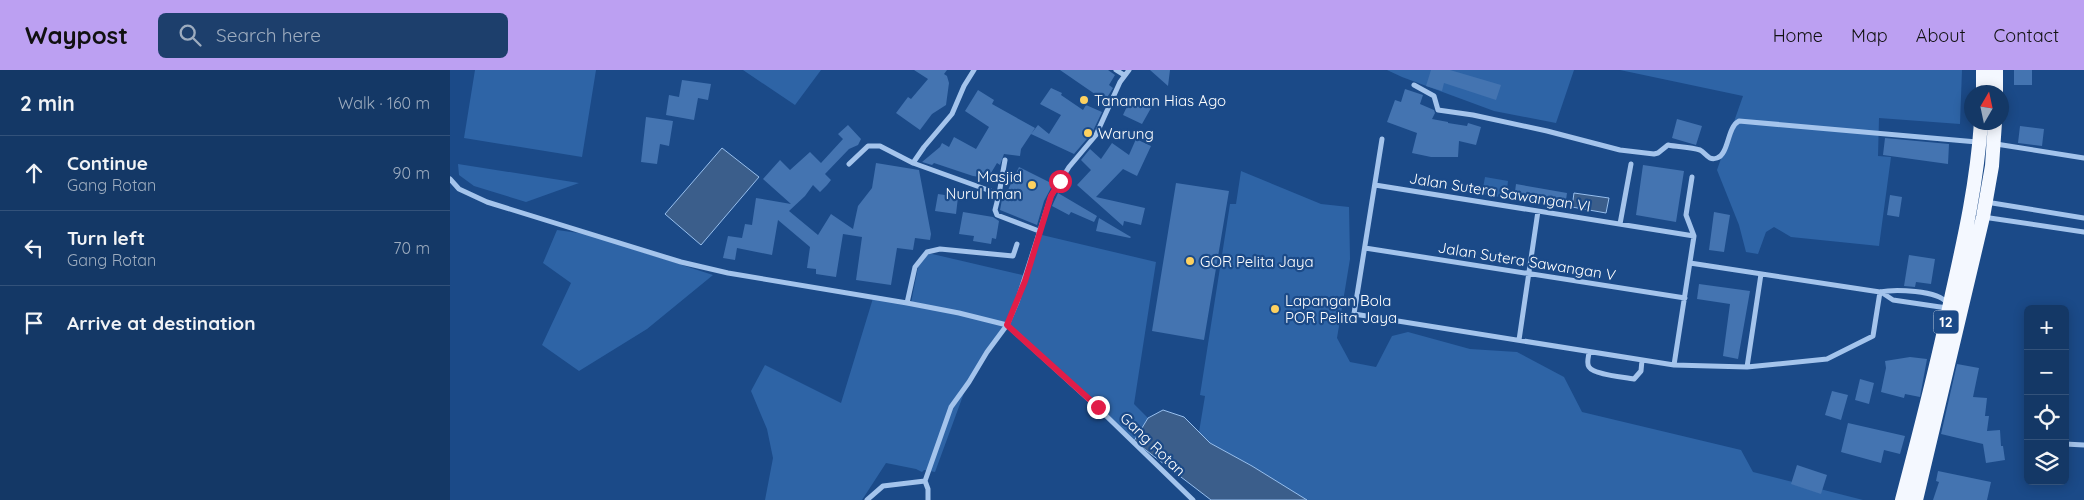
<!DOCTYPE html>
<meta charset="utf-8">
<style>
:root{--surface:#143866;--page:#1d3f6c;--text:#f1f3f6;--muted:#9dacbf;--line:#33527a;--accent:#bca0f2}
body{margin:0;font-family:Quicksand,sans-serif;background:var(--page);color:var(--text)}
.controls{position:absolute;right:15px;bottom:15px;display:grid;overflow:hidden;border-radius:8px;box-shadow:0 2px 12px #0003}
.controls button{width:45px;height:45px;display:grid;place-items:center;padding:0;border:0;border-bottom:1px solid var(--line);background:var(--surface);color:var(--text);font:25px sans-serif}
.compass{position:absolute;left:1514px;top:15px;width:45px;height:45px;border-radius:50%;background:var(--surface);box-shadow:0 2px 12px #0003;rotate:9deg}
.stop{position:absolute;width:15px;height:15px;margin:-11px;border:4px solid #e11d48;border-radius:50%;background:#fff}
.stop.end{background:#e11d48;border-color:#fff;box-shadow:0 1px 5px #0008}
.list{margin:0;padding:0;list-style:none}
h2{display:flex;justify-content:space-between;align-items:center;height:65px;margin:0;padding:0 20px;font-size:21px}
h2 small{font-size:16px;font-weight:400;color:var(--muted)}
.list li{display:grid;grid-template-columns:32px 1fr auto;gap:15px;align-items:center;box-sizing:border-box;height:75px;padding:0 20px;border-top:1px solid var(--line)}
.list b{display:block;font-size:19px;white-space:nowrap}
.list p{margin:0;font-size:16px;white-space:nowrap;color:var(--muted)}
.list em{font-size:16px;font-style:normal;color:var(--muted)}
.icon{flex:none;width:28px;height:28px;fill:none;stroke:currentColor;stroke-width:2;stroke-linecap:round;stroke-linejoin:round}
.map{position:relative;flex:none;width:1634px;height:430px;overflow:hidden}
header{display:flex;align-items:center;gap:30px;box-sizing:border-box;height:70px;padding:0 25px;background:var(--accent);color:#111}
header strong{font-size:24px}
nav{display:flex;gap:28px;margin-inline-start:auto;font-size:18px}
.search{width:350px;height:45px;background:var(--page);display:flex;align-items:center;gap:12px;box-sizing:border-box;padding:0 18px;border-radius:8px;color:var(--muted);font-size:19px}
main{display:flex}
aside{flex:1;background:var(--surface)}
.map>svg:first-child{display:block}
</style>
<header>
<strong>Waypost</strong>
<div class="search"><svg class="icon" aria-label="search" viewBox="0 0 24 24"><circle cx="10" cy="10" r="6"/><path d="M15 15l6 6"/></svg>Search here</div>
<nav><a>Home</a><a>Map</a><a>About</a><a>Contact</a></nav>
</header>
<main>
<aside>
<h2>2 min<small>Walk · 160 m</small></h2>
<ul class="list">
<li><svg class="icon" aria-label="ahead" viewBox="0 0 24 24"><path d="M12 20V5M6 11l6-6 6 6"/></svg><div><b>Continue</b><p>Gang Rotan</p></div><em>90 m</em></li>
<li><svg class="icon" aria-label="left" viewBox="0 0 24 24"><path d="M17 20v-9H6M10 6l-5 5 5 5"/></svg><div><b>Turn left</b><p>Gang Rotan</p></div><em>70 m</em></li>
<li><svg class="icon" aria-label="arrive" viewBox="0 0 24 24"><path d="M6 21V4h12l-3 4 3 4H6"/></svg><div><b>Arrive at destination</b></div></li>
</ul>
</aside>
<div class="map">
<svg width="1634" height="430" viewBox="0 0 1634 430">
<rect width="100%" height="100%" fill="#1b4a88"/>
<path fill="#2e64a6" d="M25,0H146L132,87L14,68Z
M293,0H371L345,35Z
M937,0H1124L1106,53L1044,41L952,7Z
M1170,0H1512L1510,54L1429,48L1428,86L1441,87L1429,176L1341,167L1324,157L1316,162L1308,184L1296,182L1289,155L1267,100L1293,26Z
M8,94L129,113L76,132L24,116L9,105Z
M791,101L871,134L899,137L900,189L887,268L900,292L926,297L942,266L958,262L1020,279L1067,282L1114,307L1132,342L1291,380L1303,402L1413,430H856L802,396L760,373L749,362L755,326L750,325L780,134H786Z
M1035,107L1058,111L1056,128L1032,124Z
M107,160L136,164L263,205L197,259L129,301L92,275L121,213L93,193Z
M592,165L706,192L684,334L698,348L684,371L556,257L518,312L485,402L474,400L472,402L466,399L436,393L412,430H315L323,388L317,359L301,321L315,295L391,333L424,225L461,233L468,197L478,183L577,206Z"/>
<path fill="#3b5e8b" stroke="#97bfee" d="M272,78L309,107L251,175L215,144Z
M1124,123L1159,128L1156,143L1122,137Z
M713,340L734,347L760,373L802,396L857,430H761L684,371L698,348Z"/>
<path fill="#4474b1" d="M464,0H497L494,4L497,6L499,13L496,35L482,44L470,60L446,43L458,27L461,29L478,9Z
M610,0H658L665,5L659,15L663,18L655,31Z
M700,0H720L718,16Z
M981,0H1000L1051,15L1046,30L994,13L992,21L976,16Z
M1564,0H1582V15H1564Z
M232,10L261,14L258,30L248,28L244,50L216,45L219,25L229,27Z
M601,18L612,23L611,25L633,40L636,35L652,42L642,63L624,84L581,64L588,55L599,64L611,45L590,34Z
M955,19L973,25L970,34L984,40L985,43L982,49L998,52V53L1017,56L1018,53L1031,57L1026,75L1009,71L1008,87H981L962,83L967,63L937,52L945,30L951,32Z
M528,20L544,30L542,34L585,58L571,79L570,86L554,84L550,95L547,93L538,108L523,106L484,93L482,95L472,92L490,77L492,73L499,77L504,67L526,79L539,57L515,41Z
M681,28L701,38L692,54L673,45Z
M196,47L223,51L219,76L210,74L207,94L191,92Z
M1227,49L1252,56L1246,75L1222,68Z
M398,55L411,69L408,75L399,79L375,104L381,110L377,115L370,122L363,115L355,126L339,141L368,165L381,144L403,159L408,136L422,118L426,93L469,100L481,164L480,170L465,168L463,180L447,178L441,215L406,210L412,167L393,164L386,207L366,204V199L357,198L360,177L328,150L322,185L287,178L285,190L273,188L278,166L292,168L295,154L302,155L306,128L341,134L313,109L330,90L340,100L360,82L371,93L393,69L388,64Z
M1570,56L1594,59L1592,76L1568,73Z
M1435,68L1499,74L1498,94L1433,85Z
M686,69L701,76L687,106L673,99L646,127L695,138L691,155L674,151L673,156L627,115L641,100L631,90L640,79L651,89L662,73L679,85Z
M1193,95L1234,101L1226,152L1186,145Z
M569,97L603,114L594,131L587,155L550,140L553,124H556Z
M726,113L779,121L754,270L702,261Z
M1066,114L1117,123L1115,137L1064,129Z
M608,123L647,146L644,152L621,142L619,145L602,136Z
M488,124L508,127L506,144L485,141Z
M1440,125L1452,127L1449,147L1437,145Z
M513,142L543,147L549,151L546,169L542,168L541,174L523,171L524,166L509,164Z
M1264,142L1280,145L1274,182L1259,180Z
M649,148L681,167L680,168L646,161Z
M1459,185L1485,189L1481,214L1466,212L1465,217L1454,216Z
M1249,214L1300,221L1288,289L1273,286L1280,234L1247,229Z
M1460,287L1477,289L1470,327L1455,324L1454,328L1431,322L1436,298L1435,291Z
M1507,294L1529,298L1523,327L1537,328L1535,346H1539L1537,361L1550,360L1551,376H1553L1555,390L1536,393L1533,374L1491,364Z
M1410,309L1424,313L1419,334L1405,330Z
M1382,321L1398,325L1391,350L1375,345Z
M1398,353L1455,366L1450,384L1434,380L1431,393L1391,382Z
M1347,395L1377,405L1371,424L1341,414Z
M1488,401L1541,412L1537,430H1483L1489,412L1486,411Z"/>
<g fill="none" stroke-linecap="round" stroke-linejoin="round">
<path stroke="#a4c4ec" stroke-width="5" d="M666,0L674,5
M964,15L984,26L988,40L1023,45L1097,61L1170,80L1204,84L1208,83L1218,75C1228,77 1240,77 1250,80C1256,83 1258,91 1267,88C1279,84 1277,57 1289,51L1527,72
M932,69L904,244L1224,295L1297,297L1377,289L1423,266L1430,222
M1546,74L1634,88
M463,93L474,77L502,44L514,16L524,0
M399,94L418,76H430L463,93L549,124L545,140L547,145L589,161
M0,109L9,119L37,132L231,192L278,203L457,233L509,243L557,255L647,337L743,430
M925,115L1244,166
M549,124L555,90
M1536,132L1634,148
M1533,147L1634,162
M1170,154L1181,94
M915,178L1235,228
M1240,193L1430,222C1444,219 1488,220 1497,233
M1431,222L1443,230L1497,238
M457,233L465,197L477,182L490,179L563,186L567,174
M1069,270L1088,141
M1139,282C1139,286 1136,293 1139,297C1144,305 1175,307 1184,309L1191,301L1192,290
M1224,295L1244,166L1236,145L1242,107
M1297,297L1311,204
M1615,374L1634,375
M475,411L478,419V430
M417,430L433,416L475,411L501,337L519,312L537,282L557,255L567,232L601,126L619,97L646,65L670,12L679,0"/>
<path stroke="#f4f8ff" stroke-width="14" d="M1546,0V22
M1533,22V0
M1452,430C1470,362 1488,293 1502,224C1515,166 1527,112 1531,52
M1466,430L1533,147L1542,96L1545,52"/>
</g>
<g fill="none" stroke-linecap="round" stroke-linejoin="round">
<path stroke="#e11d48" stroke-width="6" d="M610,111L601,126L575,211L557,255L648,337"/>
</g>
<g fill="#fdd160" stroke="#1b4a88" stroke-width="2">
<circle cx="634" cy="30" r="5"/>
<circle cx="638" cy="63" r="5"/>
<circle cx="582" cy="115" r="5"/>
<circle cx="740" cy="191" r="5"/>
<circle cx="825" cy="239" r="5"/>
</g>
<g text-anchor="middle" dominant-baseline="central" stroke-width="4.5" stroke-linejoin="round" paint-order="stroke">
<rect fill="#1b4a88" stroke="#bbc9db" stroke-width="1" x="1483.5" y="240.5" width="25" height="23" rx="4"/>
<g font-size="14" font-weight="bold" fill="#fff">
<text x="1496" y="252">12</text>
</g>
<g font-size="15" fill="#fff" stroke="#1b4a88" text-anchor="start">
<text x="644" y="30">Tanaman Hias Ago</text>
<text x="648" y="63">Warung</text>
<text x="572" y="106" text-anchor="end">Masjid<tspan x="572" dy="17">Nurul Iman</tspan></text>
<text x="750" y="191">GOR Pelita Jaya</text>
<text x="835" y="230">Lapangan Bola<tspan x="835" dy="17">POR Pelita Jaya</tspan></text>
</g>
<g font-size="15" fill="#fff" stroke="#1b4a88">
<text transform="translate(1050 122) rotate(9)">Jalan Sutera Sawangan VI</text>
<text transform="translate(1077 191) rotate(9)">Jalan Sutera Sawangan V</text>
<text transform="translate(703 374) rotate(44)">Gang Rotan</text>
</g>
</g>
</svg>
<div class="controls">
<button>+</button>
<button>−</button>
<button><svg class="icon" aria-label="locate" viewBox="0 0 24 24"><circle cx="12" cy="12" r="6"/><path d="M12 2v4M12 18v4M2 12h4M18 12h4"/></svg></button>
<button><svg class="icon" aria-label="layers" viewBox="0 0 24 24"><path d="M12 4l9 5-9 5-9-5zM3 14l9 5 9-5"/></svg></button>
</div>
<svg class="compass" viewBox="-18 -18 36 36"><path d="M0-13l5 13h-10z" fill="#e53935"/><path d="M0 13l5-13h-10z" fill="#9dacbf"/></svg>
<div class="stop" style="left:610px;top:111px"></div>
<div class="stop end" style="left:648px;top:337px"></div>
</div>
</main>
